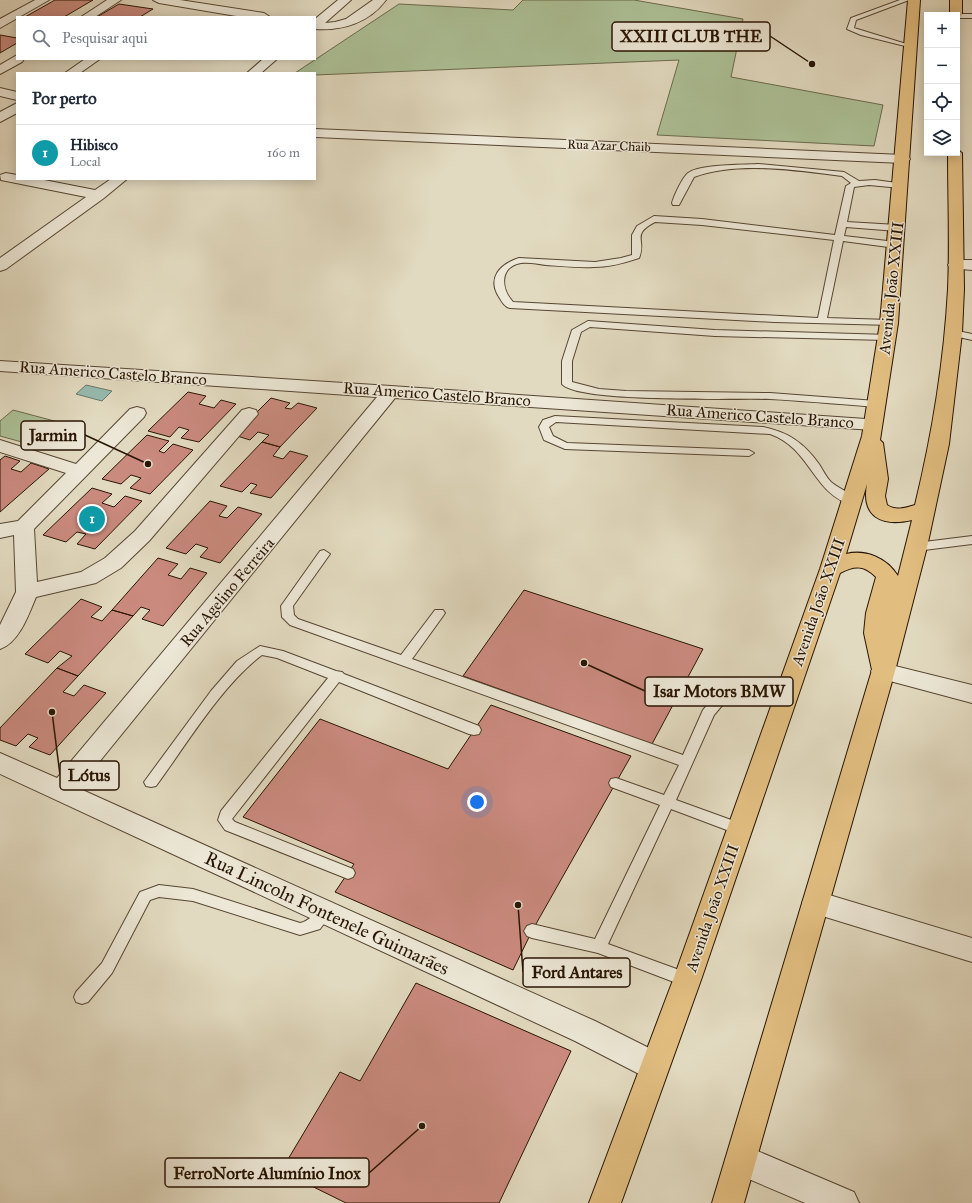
<!DOCTYPE html>
<html lang="pt">
<meta charset="utf-8">
<style>
:root{--surface:#fff;--page:#f2f2f3;--text:#1f2937;--muted:#747a83;--line:#e0e1e3;--accent:#2563eb}
body{margin:0;font-family:"IM FELL Great Primer",serif;background:var(--page);color:var(--text)}
.controls{position:absolute;right:12px;top:12px;display:grid;overflow:hidden;border-radius:0px;box-shadow:0 2px 10px #0003}
.controls button{width:36px;height:36px;display:grid;place-items:center;padding:0;border:0;border-bottom:1px solid var(--line);background:var(--surface);color:var(--text);font:20px sans-serif}
.you{position:absolute;left:477px;top:802px;width:14px;height:14px;margin:-10px;border:3px solid #fff;border-radius:50%;background:#1a73e8;box-shadow:0 0 0 6px #1a73e833}
.badge{display:grid;place-items:center;width:26px;height:26px;border-radius:50%;background:var(--accent);color:#fff;font-size:13px;font-weight:700}
.pin{position:absolute;translate:-50% -50%;border:2px solid #fff;box-shadow:0 1px 4px #0006}
.list{margin:0;padding:0;list-style:none}
h2{display:flex;justify-content:space-between;align-items:center;height:52px;margin:0;padding:0 16px;font-size:17px}
h2 small{font-size:13px;font-weight:400;color:var(--muted)}
.list li{display:grid;grid-template-columns:26px 1fr auto;gap:12px;align-items:center;box-sizing:border-box;height:56px;padding:0 16px;border-top:1px solid var(--line)}
.list b{display:block;font-size:15px;white-space:nowrap}
.list p{margin:0;font-size:13px;white-space:nowrap;color:var(--muted)}
.list em{font-size:13px;font-style:normal;color:var(--muted)}
.icon{flex:none;width:22px;height:22px;fill:none;stroke:currentColor;stroke-width:2;stroke-linecap:round;stroke-linejoin:round}
.map{position:relative;flex:none;width:972px;height:1203px;overflow:hidden}
.search{position:absolute;background:var(--surface);box-shadow:0 2px 10px #0003;left:16px;top:16px;width:300px;height:44px;display:flex;align-items:center;gap:10px;box-sizing:border-box;padding:0 14px;border-radius:0px;color:var(--muted);font-size:15px}
.panel{position:absolute;background:var(--surface);box-shadow:0 2px 10px #0003;left:16px;top:72px;width:300px;height:108px;border-radius:0px}
.map>svg:first-child{display:block}
</style>
<div class="map">
<svg width="972" height="1203" viewBox="0 0 972 1203">
<rect width="100%" height="100%" fill="#e2dac0"/>
<filter id="stains"><feTurbulence type="fractalNoise" baseFrequency=".005" numOctaves="4"/><feColorMatrix values="0 0 0 0 .2 0 0 0 0 .09 0 0 0 0 .02 0 0 0 .5 -.17"/></filter>
<radialGradient id="worn" r=".72"><stop offset=".6" stop-color="#630" stop-opacity="0"/><stop offset="1" stop-color="#630" stop-opacity=".3"/></radialGradient>
<path fill="#adc197" stroke="#6b6b4d" d="M523,0H634L743,19L731,77L883,105L874,146L657,135L679,60L315,75V73H295L399,4L513,10Z
M13,410L73,426L47,449L0,436V421Z"/>
<path fill="#95bbb0" stroke="#6a796b" d="M86,385L112,391L102,401L76,394Z"/>
<path fill="#ca8a7e" stroke="#291503" d="M55,0H93L64,17H25Z
M119,4L153,9L140,17H97Z
M0,35L17,38V43L0,53Z
M188,392L206,396L199,404L214,408L221,400L236,404L199,442L181,438L189,430L179,427L170,437L148,431Z
M271,398L290,403L285,408L291,409L298,403L317,408L280,447L262,442L269,435L258,432L250,440L234,435Z
M147,435L169,441L159,451L164,453L173,444L193,450L150,494L130,488L141,478L131,475L121,484L102,479Z
M262,442L280,447L273,456L283,459L290,451L308,456L271,498L250,493L257,485L251,483L242,492L220,486Z
M5,456L20,461L11,469L21,472L31,463L49,469L0,512V460Z
M92,488L112,494L102,503L114,507L125,496L142,501L95,549L77,544L86,534L77,532L66,542L43,535Z
M210,501L227,506L219,516L227,518L238,507L262,514L220,563L200,557L208,548L196,544L186,554L166,548Z
M158,558L178,564L168,575L181,579L190,568L207,573L163,626L142,619L150,610L141,607L133,616L112,610Z
M524,590L703,649L652,744L463,676Z
M81,599L102,607L91,617L102,621L112,610L133,616L78,676L57,668L72,656L60,651L48,663L25,654Z
M57,668L78,676L63,692L74,696L84,685L106,693L50,755L29,747L38,738L28,734L16,746L0,740V728Z
M491,705L631,756L532,931L513,970L335,892L354,864L243,817L320,719L448,769Z
M416,983L571,1051L499,1203H346L281,1171L340,1072L360,1081Z"/>
<g fill="none" stroke-linecap="round" stroke-linejoin="round">
<defs>
<path id="lane" d="M900,0H909L856,20L854,28L913,46V48L861,35L847,29L851,18Z
M957,14H972V18H957V15H954Z
M758,164L844,172L859,181L875,180L904,184V188H901L869,185L854,187L847,222L897,225L901,228L897,231L846,227L844,236L896,242L900,245L896,248L843,241L827,318L889,320L892,321V325L774,322L510,308C505,307 502,302 499,297C487,278 500,264 519,258L595,262L621,258L632,255V235L637,226L654,216L702,219L835,235L846,186L851,183L842,176C797,170 737,161 694,177L679,205H673L672,203C674,196 682,178 688,173C700,164 742,165 758,164ZM655,222L702,225L834,240L818,318L513,302C501,289 499,267 521,263C529,262 538,264 546,265C562,266 578,268 594,267C610,267 624,263 639,258C647,240 630,235 655,222Z
M588,321L715,330L890,335L892,337L887,340L715,336L590,327L581,332L572,361V382L599,389L626,391L770,393L876,401L881,404L876,407C841,404 805,401 770,399C737,398 578,403 562,384V361L572,330Z
M953,330L972,334V340L950,335V331Z
M555,416L763,427C788,432 804,443 819,464C823,470 826,477 831,482C839,489 852,493 859,502L853,505C813,495 811,448 770,434L556,422L549,427L553,436L567,443L749,450L754,453L749,456L565,449L544,440L539,427L543,420Z
M972,536V544L916,551L910,547L916,543Z
M324,550L330,554L293,606L294,615L298,619L401,655L435,610H443L445,613L443,616L412,659L683,755L703,710L715,696L725,689L738,684L791,690L792,693L791,696L786,698L739,694L725,702L714,715L676,800L745,825L747,829L745,833L740,835L671,809L608,944L693,975L695,980L693,985L687,987L598,953L532,938L527,936L524,931L527,926L532,924L595,939L660,805L611,787L609,783L611,779L616,778L664,795L679,765L290,625L282,617L281,606L320,551Z
M260,646L283,651L336,671L342,672L344,674L479,726L481,730L479,734L474,735L469,734L339,682L232,819L235,822L353,869L355,873L353,877L348,879L343,877L225,830L218,820L221,811L328,678L277,658L262,655C222,685 186,745 156,786L151,787L146,786L144,782L211,691L237,661Z
M159,885L193,889L300,923C313,921 318,904 330,909L332,913L320,929L300,935L193,901L159,897L150,900L112,973L88,1002L82,1004L76,1002L74,997L76,992L102,963L140,892Z"/>
<path id="street" d="M35,0H49L0,28V19Z
M107,0H121L95,17H81Z
M153,0H180L264,13L270,17H242L159,3Z
M338,0H351L325,23L335,22L346,19L373,0H386C369,23 342,31 315,29V19Z
M17,55V59H24L22,62L0,74V65Z
M85,59H100L80,73H65Z
M263,59H277L261,73H247Z
M0,88L17,92V100L0,96Z
M17,103V113L0,122V112Z
M315,129L903,155L908,156L910,159L908,162L903,163L315,137Z
M6,173L17,175V179H39L95,190L111,179H127L104,198L6,269L0,271V258L86,197L1,180L0,175Z
M956,260H972V270L950,268L948,265L950,262Z
M0,361L391,386L880,420L882,424L880,428L873,430L395,398L78,788L595,1021L665,1056L669,1066L665,1076L654,1080L643,1076L575,1041L0,774V753L57,778L377,397L0,371Z
M137,407L144,409L146,413L144,417L34,529L37,582L81,572L105,558L135,531L242,410L249,408L256,410L258,414L149,541L121,568L96,583L36,597C29,614 19,643 0,649V625L16,592L14,535L0,538V524L18,521L66,473L0,452V440L76,464L130,409Z
M883,663L972,685V703L875,677L871,671L875,665Z
M816,891L972,938V962L806,911L802,903L806,895Z
M741,1144L854,1192L859,1203H805L730,1171L725,1160L730,1149Z"/>
<path id="primary" d="M908,0H920L898,323L880,440L883,443L888,479L885,496L887,505C896,511 905,508 915,505C932,435 944,362 948,289C950,244 948,198 948,153H957V149L962,153L964,289L962,333L949,444L927,547L895,671L744,1203H712L872,670L864,633L866,613L876,577C864,565 855,565 840,573L701,980L621,1203H589L673,980L820,569L862,436L880,323ZM867,484C861,517 882,527 912,520L898,576C887,558 866,549 846,554Z
M950,0H962V15L960,17L957,18V15H950Z"/>
</defs>
<use href="#lane" stroke="#574632" stroke-width="2"/>
<use href="#street" stroke="#574632" stroke-width="2"/>
<use href="#primary" stroke="#291503" stroke-width="2"/>
<use href="#lane" fill="#ece7d6" fill-rule="evenodd"/>
<use href="#street" fill="#ece7d6" fill-rule="evenodd"/>
<use href="#primary" fill="#e1bd80" fill-rule="evenodd"/>
</g>
<g text-anchor="middle" dominant-baseline="central" stroke-width="3" stroke-linejoin="round" paint-order="stroke">
<g font-size="13" fill="#291503" stroke="#ece7d6">
<text transform="translate(609 146) rotate(2)">Rua Azar Chaib</text>
</g>
<g font-size="16" fill="#291503" stroke="#ece7d6">
<text transform="translate(891 288) rotate(-84)">Avenida João XXIII</text>
<text transform="translate(113 373) rotate(4)">Rua Americo Castelo Branco</text>
<text transform="translate(437 394) rotate(4)">Rua Americo Castelo Branco</text>
<text transform="translate(760 416) rotate(4)">Rua Americo Castelo Branco</text>
<text transform="translate(227 592) rotate(-50)">Rua Agelino Ferreira</text>
<text transform="translate(818 602) rotate(-71)">Avenida João XXIII</text>
<text transform="translate(712 908) rotate(-71)">Avenida João XXIII</text>
</g>
<g font-size="19" fill="#291503" stroke="#ece7d6">
<text transform="translate(327 913) rotate(25)">Rua Lincoln Fontenele Guimarães</text>
</g>
</g>
<path fill="none" stroke="#291503" stroke-width="1.5" d="M812 64L770 36M148 464L85 435M584 663L645 691M52 712L60 775M518 905L523 972M422 1126L369 1173"/>
<g fill="#291503" stroke="#ece7d6" stroke-width="1.5">
<circle cx="812" cy="64" r="4"/>
<circle cx="148" cy="464" r="4"/>
<circle cx="584" cy="663" r="4"/>
<circle cx="52" cy="712" r="4"/>
<circle cx="518" cy="905" r="4"/>
<circle cx="422" cy="1126" r="4"/>
</g>
<g fill="#ece7d6" stroke="#291503" stroke-width="1.5">
<rect x="612" y="22" width="158" height="29" rx="4"/>
<rect x="21" y="421" width="64" height="29" rx="4"/>
<rect x="645" y="677" width="148" height="29" rx="4"/>
<rect x="60" y="761" width="59" height="29" rx="4"/>
<rect x="523" y="958" width="107" height="29" rx="4"/>
<rect x="165" y="1158" width="204" height="29" rx="4"/>
</g>
<g font-size="17" text-anchor="middle" font-weight="bold" fill="#291503">
<text x="691" y="42">XXIII CLUB THE</text>
<text x="53" y="441">Jarmin</text>
<text x="719" y="697">Isar Motors BMW</text>
<text x="89" y="781">Lótus</text>
<text x="577" y="978">Ford Antares</text>
<text x="267" y="1179">FerroNorte Alumínio Inox</text>
</g>
<rect width="100%" height="100%" filter="url(#stains)"/>
<rect width="100%" height="100%" fill="url(#worn)"/>
</svg>
<div class="controls">
<button>+</button>
<button>−</button>
<button><svg class="icon" aria-label="locate" viewBox="0 0 24 24"><circle cx="12" cy="12" r="6"/><path d="M12 2v4M12 18v4M2 12h4M18 12h4"/></svg></button>
<button><svg class="icon" aria-label="layers" viewBox="0 0 24 24"><path d="M12 4l9 5-9 5-9-5zM3 14l9 5 9-5"/></svg></button>
</div>
<div class="you"></div>
<div class="pin badge" style="left:92px;top:519px;background:#0f9aa8">1</div>
<div class="search"><svg class="icon" aria-label="search" viewBox="0 0 24 24"><circle cx="10" cy="10" r="6"/><path d="M15 15l6 6"/></svg>Pesquisar aqui</div>
<section class="panel">
<h2>Por perto<small></small></h2>
<ul class="list">
<li><span class="badge" style="background:#0f9aa8">1</span><div><b>Hibisco</b><p>Local</p></div><em>160 m</em></li>
</ul>
</section>
</div>
